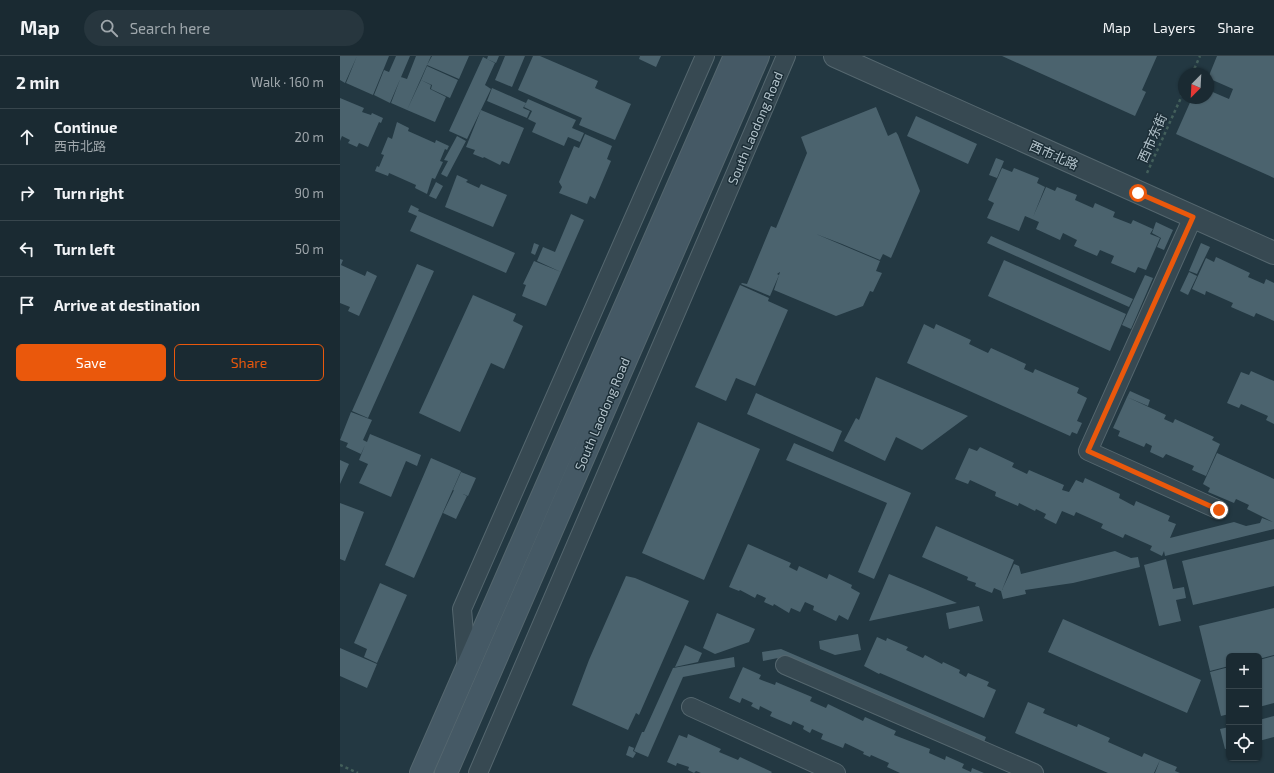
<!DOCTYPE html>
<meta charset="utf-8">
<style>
:root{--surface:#1a2a32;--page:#27363e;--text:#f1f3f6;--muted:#9fa7ac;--line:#38464d;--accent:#ea580c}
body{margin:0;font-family:"Exo 2","Noto Sans SC",sans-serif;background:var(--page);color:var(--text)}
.controls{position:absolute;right:12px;bottom:12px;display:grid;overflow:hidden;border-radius:6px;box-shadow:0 1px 3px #0004}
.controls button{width:36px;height:36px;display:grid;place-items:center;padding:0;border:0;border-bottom:1px solid var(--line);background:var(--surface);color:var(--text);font:20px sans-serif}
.compass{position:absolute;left:838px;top:12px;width:36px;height:36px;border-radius:50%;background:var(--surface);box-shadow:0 1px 3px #0004;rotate:204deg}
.stop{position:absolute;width:12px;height:12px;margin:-9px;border:3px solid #ea580c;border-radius:50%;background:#fff}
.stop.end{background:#ea580c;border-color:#fff;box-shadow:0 1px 4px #0008}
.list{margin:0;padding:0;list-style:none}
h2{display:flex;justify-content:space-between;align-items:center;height:52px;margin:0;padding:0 16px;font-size:17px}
h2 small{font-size:13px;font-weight:400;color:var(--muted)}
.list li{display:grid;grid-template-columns:26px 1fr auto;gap:12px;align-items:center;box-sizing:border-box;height:56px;padding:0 16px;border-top:1px solid var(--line)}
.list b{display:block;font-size:15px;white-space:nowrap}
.list p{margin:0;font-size:13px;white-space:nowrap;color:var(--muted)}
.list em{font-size:13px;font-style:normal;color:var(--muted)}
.actions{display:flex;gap:8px;padding:12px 16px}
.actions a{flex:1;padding:9px 0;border:1px solid var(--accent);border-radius:6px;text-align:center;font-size:14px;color:var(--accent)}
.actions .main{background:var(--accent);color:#fff}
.icon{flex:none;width:22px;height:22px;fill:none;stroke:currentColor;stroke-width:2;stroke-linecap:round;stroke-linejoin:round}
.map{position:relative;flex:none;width:934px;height:717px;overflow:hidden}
header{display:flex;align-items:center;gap:24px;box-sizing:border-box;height:56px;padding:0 20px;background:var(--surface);border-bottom:1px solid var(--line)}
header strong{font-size:19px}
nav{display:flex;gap:22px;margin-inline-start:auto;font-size:14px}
.search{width:280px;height:36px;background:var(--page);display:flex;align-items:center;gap:10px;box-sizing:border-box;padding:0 14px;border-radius:22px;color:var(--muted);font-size:15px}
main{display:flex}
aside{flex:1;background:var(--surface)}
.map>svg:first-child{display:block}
</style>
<header>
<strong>Map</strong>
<div class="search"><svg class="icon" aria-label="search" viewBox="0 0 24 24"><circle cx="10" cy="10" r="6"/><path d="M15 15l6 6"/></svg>Search here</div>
<nav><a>Map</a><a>Layers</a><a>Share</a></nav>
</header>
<main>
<aside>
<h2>2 min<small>Walk · 160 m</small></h2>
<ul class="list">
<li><svg class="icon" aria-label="ahead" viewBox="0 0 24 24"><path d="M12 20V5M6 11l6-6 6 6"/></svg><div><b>Continue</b><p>西市北路</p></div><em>20 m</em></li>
<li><svg class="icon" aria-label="right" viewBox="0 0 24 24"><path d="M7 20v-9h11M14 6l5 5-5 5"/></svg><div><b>Turn right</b></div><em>90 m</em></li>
<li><svg class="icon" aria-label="left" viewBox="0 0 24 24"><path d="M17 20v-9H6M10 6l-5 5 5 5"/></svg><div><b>Turn left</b></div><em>50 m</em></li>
<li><svg class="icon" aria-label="arrive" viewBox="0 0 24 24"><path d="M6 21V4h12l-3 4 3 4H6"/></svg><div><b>Arrive at destination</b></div></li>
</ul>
<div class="actions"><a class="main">Save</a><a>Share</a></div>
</aside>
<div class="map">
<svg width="934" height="717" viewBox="0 0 934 717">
<rect width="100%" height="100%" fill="#233842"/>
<path fill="#4b636e" d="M0,0H17L5,27L0,24Z
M17,0H49L33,39L6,27Z
M56,0H70L50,47L34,39L44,14L49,16Z
M76,0H91L67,54L51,47L61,21L67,23Z
M92,0H129L119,23L87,9Z
M148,0H159L156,7L147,3Z
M165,0H185L172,31L155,24Z
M193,0H200L258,25L255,32L291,48L275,84L239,69L242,62L178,34Z
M300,0H321L316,11L299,3Z
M662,0H817L802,34L806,36L795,60Z
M877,0H934V122L836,78L852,42H868V34L889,43L893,33L868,22Z
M143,1L155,7L145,29L151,33L127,83L109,75Z
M87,10L118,24L110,42L91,33L92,29L81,24Z
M81,24L91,29L90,33L106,41L95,66L67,54Z
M152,32L186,47L183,52L190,55L187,62L147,45Z
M0,42L24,52L22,56L31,59L32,57L43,62L41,67L39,66L28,91L19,87L17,91L8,87L10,84L2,80L0,85Z
M188,43L236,64L232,72L244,77L240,86L228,81L224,90L192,76L196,67L188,63L192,55L184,51Z
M536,51L548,80L556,76L558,79L580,135L551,202L543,198L540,204L502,188L476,178L540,205L536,215L542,217L533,236L530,235L523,250L496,260L434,234L440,216L437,218L439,219L430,240L401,228L402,227L407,228L431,170L436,172L467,97L461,81Z
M141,54L184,72L169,108L162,105L160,109L144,101L143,102L133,98L135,94L126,91Z
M576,60L637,88L628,108L567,80Z
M57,66L69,72L68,75L95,87L96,84L109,90L107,94L105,93L100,105L103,106L95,123L92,122L87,138L75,132L76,129L49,117L48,120L35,115L37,110L39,111L44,99L41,98L48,81L52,83Z
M245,78L272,90L267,103L271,105L255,143L250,140L247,148L219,137L222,131L219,126L234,90L239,92Z
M117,80L126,85L107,121L101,118L108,105L104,104Z
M656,102L664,105L657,122L649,119Z
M662,112L672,116L674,112L699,122L697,127L705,131L693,161L706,131L715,135L717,131L737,139L735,144L753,152L755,147L775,156L773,161L791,168L793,164L813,173L810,178L820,182L806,214L798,211L795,217L771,207L774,200L760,194L757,200L734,190L737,184L723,177L720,184L696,173L699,166L685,160L679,175L647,162L654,147L648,144Z
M117,119L128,124L126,126L139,132L141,128L167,139L153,171L105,151Z
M96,126L103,130L96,143L89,140Z
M71,149L79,153L78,155L175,197L166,217L70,175L77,160L68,156Z
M231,158L244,164L221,216L197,205L203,191L215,196Z
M816,166L833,174L824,194L817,191L821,182L812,177Z
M651,180L793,243L789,251L647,187Z
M194,187L199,189L195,199L191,197Z
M861,187L870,191L857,218L849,215Z
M876,201L910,217L908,221L924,228L926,223L934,227V265L916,257L914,261L891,251L893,247L866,235L865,239L852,233L866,202L874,206Z
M0,203L3,204L1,209L25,220L27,215L37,220L19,260L8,255L10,251L0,247Z
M664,204L786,258L770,295L648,240Z
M194,205L221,216L206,250L182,240L186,229L183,228Z
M77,208L94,215L28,362L12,355Z
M849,216L857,220L848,239L840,235Z
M805,219L813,222L791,273L782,269Z
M400,229L429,242L428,245L448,254L415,330L396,322L386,345L355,331Z
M133,239L176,258L173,265L183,270L164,313L151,307L120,376L79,357Z
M584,268L594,273L596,268L631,284L629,288L648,297L651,292L686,308L684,313L693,317L695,313L739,332L737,337L747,342L737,365L742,367L737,378L732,376L730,380L567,307Z
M911,315L934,325V368L926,364L928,360L901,348L899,352L887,347L901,316L909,319Z
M536,321L628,360L582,394L556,381L545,405L504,385L516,362L519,364Z
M790,335L810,344L808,350L787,341Z
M416,337L502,375L493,396L407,358Z
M787,341L826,359L824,363L833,367L835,363L874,381L872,384L880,388L866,420L852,414L854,410L826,398L823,402L810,396L812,390L806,387L804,391L778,380L780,375L773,372Z
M11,356L32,364L23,384L27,386L30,378L81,399L77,410L66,405L51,441L19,427L28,408L19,404L25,389L21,398L6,391L8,387L0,384Z
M358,366L420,393L364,524L302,497Z
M454,387L571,437L534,523L518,516L547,447L446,404Z
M640,391L674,407L672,411L687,418L689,414L724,429L722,434L729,436L736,424L743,427L745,422L780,438L779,442L794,450L796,445L830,460L828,465L836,468L830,482L894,466L906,470L920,467L922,462L933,466L907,453L909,449L896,443L894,447L868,436L870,432L863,428L877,397L934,423V473L825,500L824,495L822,500L810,494L812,490L785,478L783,482L761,472L763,468L736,456L734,460L722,455L716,468L704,462L706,458L696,453L695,455L679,447L678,450L655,440L656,436L630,424L628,428L615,423L629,392L637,395Z
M91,402L121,415L74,522L45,509Z
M0,404L9,408L0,428Z
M121,416L136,422L128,440L113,434Z
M114,434L127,440L116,463L103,457Z
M0,447L24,456L5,505L0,503Z
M596,470L674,504L662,534L674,508L679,510L681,518L775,495L791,502L798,501L800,511L733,527L685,534L686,538L663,543L661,535L654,532L652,537L635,530L636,527L627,524L628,521L582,501Z
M934,483V530L853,549L842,505Z
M408,488L451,507L449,511L457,515L459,510L487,523L489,518L512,529L511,532L520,537L508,564L499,559L496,565L473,554L474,550L465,546L460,556L451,552L449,557L434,548L433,550L424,546L426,542L417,538L415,542L400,534L399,535L389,531Z
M826,503L833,533L844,531L846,542L836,544L841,565L819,570L804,509Z
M549,518L585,533L617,547L529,565Z
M286,520L295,522L349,545L299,659L296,657L288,674L232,649L249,604Z
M40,527L67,539L37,607L24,601L27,593L14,587Z
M639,550L643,565L609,573L606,557Z
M934,552V599L919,603V600H889V610L870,615L859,570Z
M377,557L415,573L409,586L375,598L363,592Z
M723,563L861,624L847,657L708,596Z
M518,578L521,594L495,599L480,593L479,585Z
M537,581L546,585L547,582L568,591L566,594L583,602L585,599L602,608L603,606L620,614L619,617L626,621L628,617L649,626L647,630L656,634L644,662L540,617L539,618L524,610Z
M345,589L362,597L358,606L335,611Z
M0,592L37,608L27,632L0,620Z
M441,593L646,681L643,689L443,601L423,605L422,596Z
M934,600V647L919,651V604Z
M394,601L395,611L343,621L308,701L294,695L302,676H304L333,612Z
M403,611L421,619L419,623L435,629L436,626L472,641L470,645L486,652L488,648L523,665L525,661L556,675L554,679L590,693L589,697L605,704L606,700L624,708L622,712L631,716L632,712L644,717H560L547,711L549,707L531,699L530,701L523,698L524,696L505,687L503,692L481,683L483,678L472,673L470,677L463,673L464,670L453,665L451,669L430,660L432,656L420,650L419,654L411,650L413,647L402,642L400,647L389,642Z
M889,611V658L881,660L870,616Z
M688,646L705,653L703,657L737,671L738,668L770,682L768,686L802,701L804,697L820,704L814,717H768L675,677Z
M934,660V681L919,685V664Z
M889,671V692L885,693L880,673Z
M348,678L381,693L379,696L398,704L400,701L432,716L431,717H361L356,715L354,717L348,714L349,711L337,707L336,710L327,706L339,679L347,682Z
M289,690L294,692L293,695L296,697L293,702L286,699Z
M820,704L837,711L835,715L840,717H815Z"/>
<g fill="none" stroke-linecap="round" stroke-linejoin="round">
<defs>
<path id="minor" d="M853,161L748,395L879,454
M445,609L694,717
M127,613L122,553L365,0
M351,651L496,717
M138,717L446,0"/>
<path id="tertiary" d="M495,0L934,197"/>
<path id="secondary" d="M81,717L395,0
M106,717L418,0"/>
</defs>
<use href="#minor" stroke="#55676f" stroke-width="20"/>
<use href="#tertiary" stroke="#55676f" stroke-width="24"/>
<use href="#secondary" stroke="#55676f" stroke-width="24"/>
<path stroke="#435f5b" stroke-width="2.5" stroke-dasharray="3 3" stroke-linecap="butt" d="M852,18L860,0
M807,117L844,35
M0,709L18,717"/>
<use href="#minor" stroke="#374952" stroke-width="18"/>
<use href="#tertiary" stroke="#374952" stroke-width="22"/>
<use href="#secondary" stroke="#455965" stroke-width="22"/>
</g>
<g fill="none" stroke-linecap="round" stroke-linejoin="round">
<path stroke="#ea580c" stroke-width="5" d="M798,137L853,161L748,395L879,454"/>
</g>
<g text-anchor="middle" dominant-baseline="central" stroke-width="3" stroke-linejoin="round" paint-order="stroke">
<g font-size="13" fill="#b4c4cc" stroke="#1c2e37">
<text transform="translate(415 72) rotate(-67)">South Laodong Road</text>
<text transform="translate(812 82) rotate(-66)">西市东街</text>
<text transform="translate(714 99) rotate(24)">西市北路</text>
<text transform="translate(262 358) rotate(-67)">South Laodong Road</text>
</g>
</g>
</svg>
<div class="controls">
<button>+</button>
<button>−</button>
<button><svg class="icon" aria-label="locate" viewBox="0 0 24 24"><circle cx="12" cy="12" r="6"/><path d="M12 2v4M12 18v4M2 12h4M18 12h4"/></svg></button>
</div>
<svg class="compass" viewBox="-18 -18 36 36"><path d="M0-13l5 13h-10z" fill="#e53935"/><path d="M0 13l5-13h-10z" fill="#9fa7ac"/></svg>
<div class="stop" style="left:798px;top:137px"></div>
<div class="stop end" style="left:879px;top:454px"></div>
</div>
</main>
